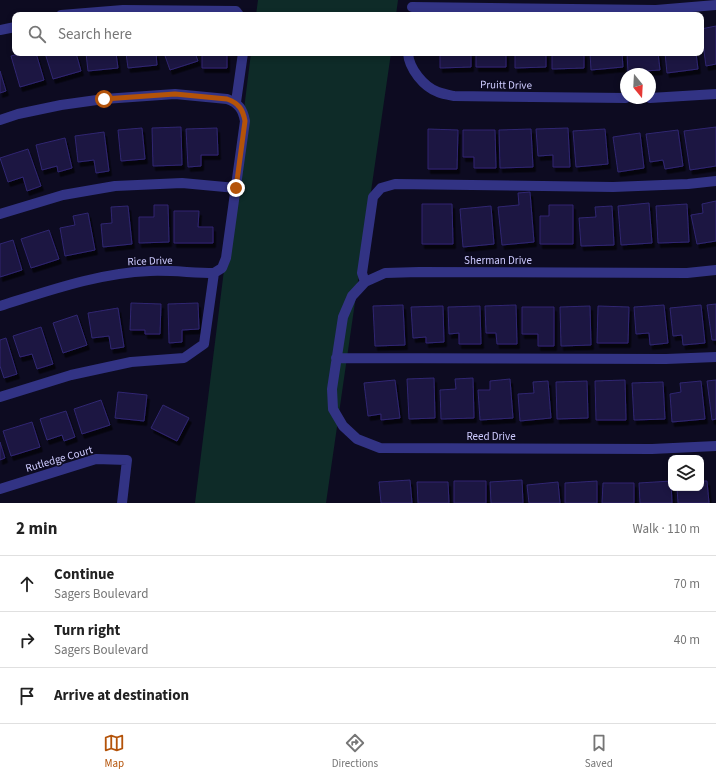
<!DOCTYPE html>
<meta charset="utf-8">
<style>
:root{--surface:#fff;--page:#f6f6f6;--text:#222;--muted:#767676;--line:#e0e0e0;--accent:#b45309}
body{margin:0;font-family:"Source Sans 3",sans-serif;background:var(--page);color:var(--text)}
.controls{position:absolute;right:12px;bottom:12px;display:grid;overflow:hidden;border-radius:8px;box-shadow:0 2px 6px #0003}
.controls button{width:36px;height:36px;display:grid;place-items:center;padding:0;border:0;border-bottom:1px solid var(--line);background:var(--surface);color:var(--text);font:20px sans-serif}
.compass{position:absolute;left:620px;top:68px;width:36px;height:36px;border-radius:50%;background:var(--surface);box-shadow:0 2px 6px #0003;rotate:162deg}
.stop{position:absolute;width:12px;height:12px;margin:-9px;border:3px solid #b45309;border-radius:50%;background:#fff}
.stop.end{background:#b45309;border-color:#fff;box-shadow:0 1px 4px #0008}
.list{margin:0;padding:0;list-style:none}
h2{display:flex;justify-content:space-between;align-items:center;height:52px;margin:0;padding:0 16px;font-size:17px}
h2 small{font-size:13px;font-weight:400;color:var(--muted)}
.list li{display:grid;grid-template-columns:26px 1fr auto;gap:12px;align-items:center;box-sizing:border-box;height:56px;padding:0 16px;border-top:1px solid var(--line)}
.list b{display:block;font-size:15px;white-space:nowrap}
.list p{margin:0;font-size:13px;white-space:nowrap;color:var(--muted)}
.list em{font-size:13px;font-style:normal;color:var(--muted)}
.icon{flex:none;width:22px;height:22px;fill:none;stroke:currentColor;stroke-width:2;stroke-linecap:round;stroke-linejoin:round}
.map{position:relative;flex:none;width:716px;height:503px;overflow:hidden}
.search{position:absolute;background:var(--surface);box-shadow:0 2px 6px #0003;left:12px;right:12px;top:12px;height:44px;display:flex;align-items:center;gap:10px;box-sizing:border-box;padding:0 14px;border-radius:8px;color:var(--muted);font-size:15px}
.sheet{height:220px;background:var(--surface)}
nav{display:flex;justify-content:space-around;align-items:center;box-sizing:border-box;height:56px;border-top:1px solid var(--line);background:var(--surface);font-size:11px;color:var(--muted)}
nav a{display:grid;justify-items:center;gap:2px}
nav .on{color:var(--accent)}
.map>svg:first-child{display:block}
</style>
<div class="map">
<svg width="716" height="503" viewBox="0 0 716 503">
<defs>
<filter id="shadow"><feDropShadow dx="2.5" dy="4.5" stdDeviation="0" flood-color="#0009"/></filter>
</defs>
<rect width="100%" height="100%" fill="#0d0b21"/>
<path fill="#0e2b28" d="M258,0H398L396,15H256Z
M251,53H391L326,503H195Z"/>
<path fill="#1c1643" stroke="#302671" filter="url(#shadow)" d="M716,26V64L706,66L701,29Z
M23,53H36L44,80L20,87L11,56Z
M45,53H76L81,71L53,79Z
M86,53H116L118,68L88,71Z
M126,53H156L157,65L128,68Z
M164,53H195L198,61L170,70Z
M202,53H227V68H202Z
M440,53H471V67L440,68Z
M476,53H506V67H476Z
M515,53H546V67L515,68Z
M552,53H584V68L552,69Z
M590,53H622L623,67L591,70Z
M627,53H658L660,70L628,72Z
M665,53H696L698,69L667,73Z
M0,71L6,91L0,93Z
M181,127L182,165L153,166L152,128Z
M716,127V166L690,170L684,131Z
M142,128L145,159L121,161L118,130Z
M217,128L218,155H201V166L188,167L186,129Z
M568,128L570,167H553V155L538,156L536,129Z
M428,129L458,130L457,169H428Z
M531,129L533,167L500,168L499,130Z
M605,129L608,164L576,167L573,131Z
M463,130H495L496,168H474V157H463Z
M678,130L683,166L665,169L663,160L650,162L646,134Z
M104,132L109,171L96,173L94,160L78,162L75,136Z
M640,133L644,168L618,172L613,137Z
M65,138L72,168L58,172L57,166L42,170L36,145Z
M28,149L41,186L27,191L23,177L8,182L0,158Z
M530,192L534,242L502,245L498,207L519,205L518,193Z
M716,201V241L697,244L691,215L703,213L702,204Z
M649,203L652,243L621,245L618,206Z
M422,204H452L453,244H422Z
M687,204L689,242L658,243L656,206Z
M154,205H168L169,242L139,243V217H154Z
M549,205H573V244H540V216H549Z
M128,206L132,244L103,247L101,224L112,223L111,207Z
M491,206L494,244L463,247L460,209Z
M612,206L614,245L581,246L579,218L596,217L595,207Z
M174,211H199L198,227H213V243H174Z
M88,213L95,250L65,256L60,228L75,225L73,216Z
M49,230L59,259L31,268L21,239Z
M13,240L22,270L0,277V244Z
M131,303L161,304L160,334H145V330H130Z
M198,303L199,329L182,330V342L169,343L168,304Z
M716,304V340H712L707,305Z
M403,305L405,345L375,346L373,306Z
M516,305L517,344H497L496,333H486L485,306Z
M664,305L668,343L650,345L649,333L636,334L634,307Z
M701,305L705,343L683,345L682,335L673,336L670,308Z
M443,306L444,342L426,343V337L413,338L411,307Z
M480,306L481,344H459V333L449,334L448,307Z
M590,306L591,345L561,346L560,307Z
M598,306L629,307L628,343H597Z
M522,307H554V346H538V334H522Z
M118,308L124,347L111,349L109,336L92,338L88,313Z
M77,315L87,345L63,353L53,323Z
M41,327L53,364L37,369L32,354L20,357L13,336Z
M6,338L17,374L4,378L0,366V340Z
M434,378L435,418L409,419L407,379Z
M473,378L474,418L441,419L440,390L456,389L455,379Z
M510,379L513,418L480,420L478,390H490V381Z
M395,380L400,418L381,420V414L368,416L364,383Z
M625,380L626,420H596L595,381Z
M716,380V419L712,420L707,381Z
M548,381L551,418L520,421L518,394L534,393L533,382Z
M587,381L588,418L557,419L556,382Z
M701,381L705,419L672,422L670,394L681,392L680,383Z
M663,382L665,419L634,420L632,383Z
M118,392L147,395L144,421L115,418Z
M101,400L110,425L82,434L74,409Z
M163,405L189,418L177,441L151,428Z
M66,411L75,437L64,441L62,435L47,440L40,419Z
M32,422L40,447L11,456L3,431Z
M0,442L5,458L0,460Z
M410,480L412,503H381L379,482Z
M522,480L523,503H491L490,482Z
M454,481H486V503H454Z
M597,481V503H565V483Z
M671,481L672,503H640L639,483Z
M701,481H707L709,503H678L677,488H701Z
M417,482H448L449,503H418Z
M558,482L560,503H529L527,485Z
M603,483H634V503H602Z"/>
<g fill="none" stroke-linecap="round" stroke-linejoin="round">
<path stroke="#323384" stroke-width="10" d="M412,7L656,10L716,5
M61,15L123,10L236,11L239,15
M0,30L15,27
M408,53C409,69 424,87 438,92C443,94 449,95 454,96L626,98
M650,98L716,94
M236,102L243,53
M0,120L18,114L61,105L104,99L175,94L227,99C239,103 243,110 245,121L226,258L222,268L214,273C193,273 171,270 150,271C98,273 48,291 0,306
M0,214L63,195L115,186L182,183L236,188
M716,270L687,273L419,272L385,273L365,282L352,296L343,317L332,389L333,409L343,426L357,439L380,448L652,449L716,446
M365,282L362,273L373,197L381,188L395,184L613,187L688,184L716,181
M336,358L666,359L716,357
M0,397L71,375L131,362L184,358L204,344L214,273
M0,489L96,459L127,460L122,503"/>
</g>
<g fill="none" stroke-linecap="round" stroke-linejoin="round">
<path stroke="#b45309" stroke-width="5" d="M104,99L175,94L227,99C239,103 243,110 245,121L236,188"/>
</g>
<g text-anchor="middle" dominant-baseline="central" stroke-width="3" stroke-linejoin="round" paint-order="stroke">
<g font-size="11" fill="#cecbff" stroke="#0d0b21">
<text transform="translate(506 85) rotate(1)">Pruitt Drive</text>
<text x="498" y="260">Sherman Drive</text>
<text transform="translate(150 261) rotate(-2)">Rice Drive</text>
<text x="491" y="436">Reed Drive</text>
<text transform="translate(59 459) rotate(-16)">Rutledge Court</text>
</g>
</g>
</svg>
<div class="controls">
<button><svg class="icon" aria-label="layers" viewBox="0 0 24 24"><path d="M12 4l9 5-9 5-9-5zM3 14l9 5 9-5"/></svg></button>
</div>
<svg class="compass" viewBox="-18 -18 36 36"><path d="M0-13l5 13h-10z" fill="#e53935"/><path d="M0 13l5-13h-10z" fill="#767676"/></svg>
<div class="stop" style="left:104px;top:99px"></div>
<div class="stop end" style="left:236px;top:188px"></div>
<div class="search"><svg class="icon" aria-label="search" viewBox="0 0 24 24"><circle cx="10" cy="10" r="6"/><path d="M15 15l6 6"/></svg>Search here</div>
</div>
<section class="sheet">
<h2>2 min<small>Walk · 110 m</small></h2>
<ul class="list">
<li><svg class="icon" aria-label="ahead" viewBox="0 0 24 24"><path d="M12 20V5M6 11l6-6 6 6"/></svg><div><b>Continue</b><p>Sagers Boulevard</p></div><em>70 m</em></li>
<li><svg class="icon" aria-label="right" viewBox="0 0 24 24"><path d="M7 20v-9h11M14 6l5 5-5 5"/></svg><div><b>Turn right</b><p>Sagers Boulevard</p></div><em>40 m</em></li>
<li><svg class="icon" aria-label="arrive" viewBox="0 0 24 24"><path d="M6 21V4h12l-3 4 3 4H6"/></svg><div><b>Arrive at destination</b></div></li>
</ul>
</section>
<nav>
<a class="on"><svg class="icon" aria-label="map" viewBox="0 0 24 24"><path d="M3 6l6-2 6 2 6-2v14l-6 2-6-2-6 2zM9 4v14M15 6v14"/></svg>Map</a>
<a><svg class="icon" aria-label="directions" viewBox="0 0 24 24"><path d="M12 3l9 9-9 9-9-9zM9 14v-3h6M13 9l2 2-2 2"/></svg>Directions</a>
<a><svg class="icon" aria-label="saved" viewBox="0 0 24 24"><path d="M7 4h10v16l-5-4-5 4z"/></svg>Saved</a>
</nav>
